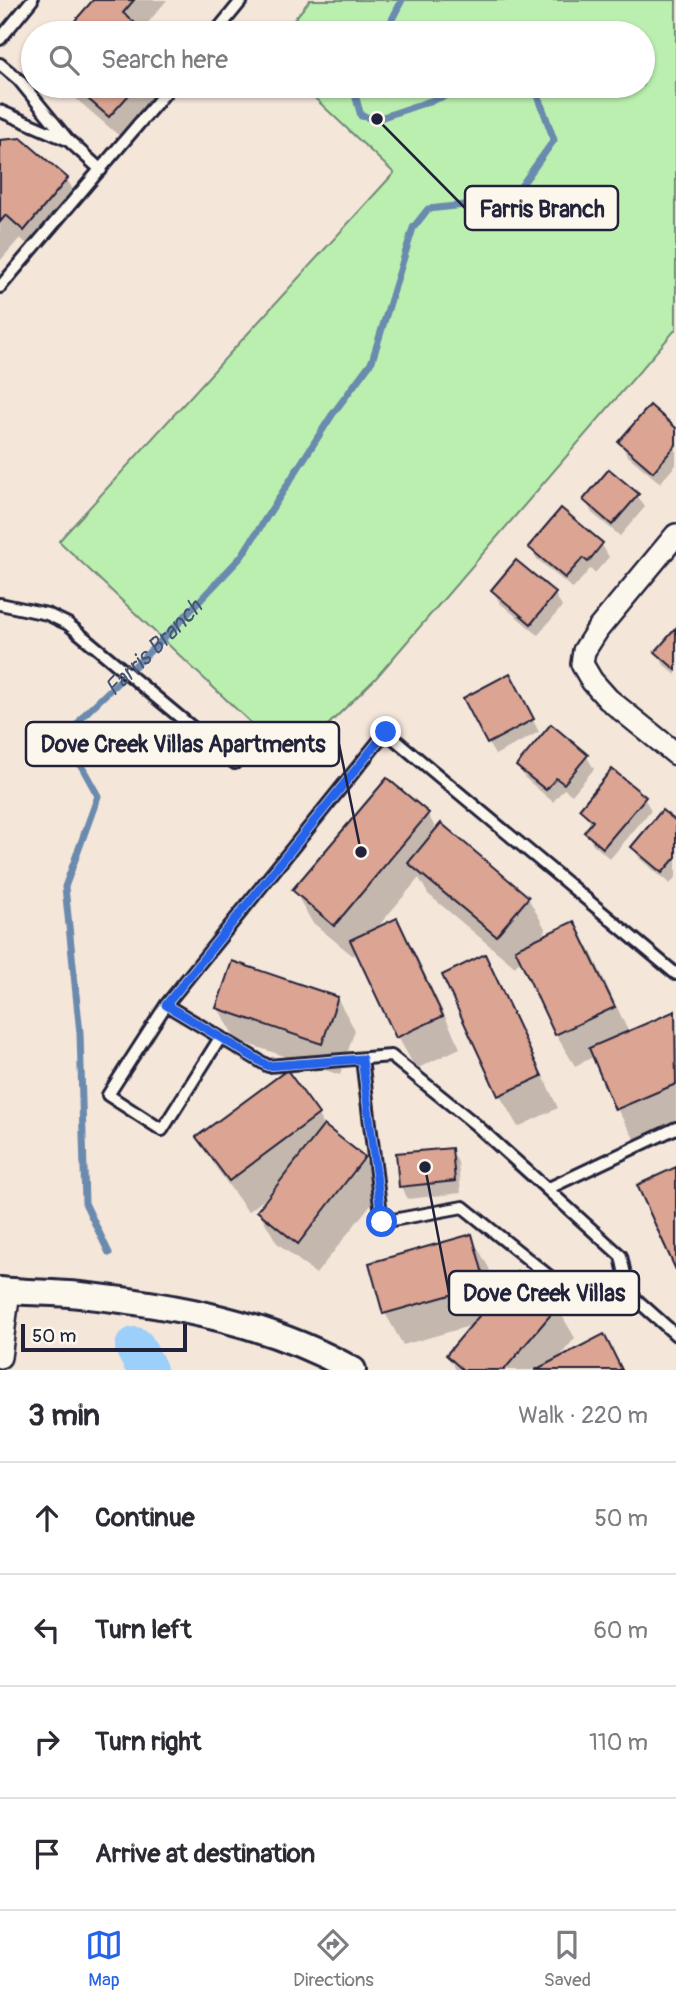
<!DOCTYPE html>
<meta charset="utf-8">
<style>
:root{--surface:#fff;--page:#f7f7f7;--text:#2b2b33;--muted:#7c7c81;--line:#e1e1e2;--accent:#2563eb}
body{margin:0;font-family:Pangolin,sans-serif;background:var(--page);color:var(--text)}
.scale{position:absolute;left:21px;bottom:18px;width:166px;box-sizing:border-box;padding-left:7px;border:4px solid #22223b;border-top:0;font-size:19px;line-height:24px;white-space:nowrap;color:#22223b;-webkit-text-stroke:5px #fbf7ec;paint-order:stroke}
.stop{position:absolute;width:21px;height:21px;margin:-16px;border:5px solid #2563eb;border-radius:50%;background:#fff}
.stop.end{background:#2563eb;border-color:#fff;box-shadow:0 2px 7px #0008}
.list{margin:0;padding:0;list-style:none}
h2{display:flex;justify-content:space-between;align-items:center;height:91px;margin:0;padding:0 28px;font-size:30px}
h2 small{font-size:23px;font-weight:400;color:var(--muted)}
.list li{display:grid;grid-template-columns:46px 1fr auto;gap:21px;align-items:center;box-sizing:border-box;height:112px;padding:0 28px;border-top:2px solid var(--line)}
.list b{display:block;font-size:26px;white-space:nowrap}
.list em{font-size:23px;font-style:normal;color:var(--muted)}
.icon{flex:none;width:38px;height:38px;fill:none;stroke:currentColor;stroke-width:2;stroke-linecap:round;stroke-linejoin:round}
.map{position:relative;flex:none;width:676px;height:1370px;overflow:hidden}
.search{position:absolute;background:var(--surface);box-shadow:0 2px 5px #0004;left:21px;right:21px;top:21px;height:77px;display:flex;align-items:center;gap:18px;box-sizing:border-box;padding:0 24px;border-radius:38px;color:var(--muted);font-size:26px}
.sheet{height:539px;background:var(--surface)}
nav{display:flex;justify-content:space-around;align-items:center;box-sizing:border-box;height:98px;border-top:2px solid var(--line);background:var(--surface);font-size:19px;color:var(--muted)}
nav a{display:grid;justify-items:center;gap:4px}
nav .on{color:var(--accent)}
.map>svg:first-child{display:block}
</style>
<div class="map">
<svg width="676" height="1370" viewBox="0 0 676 1370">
<rect width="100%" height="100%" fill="#f5e6da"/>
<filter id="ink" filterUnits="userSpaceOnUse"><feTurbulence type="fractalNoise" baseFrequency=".0143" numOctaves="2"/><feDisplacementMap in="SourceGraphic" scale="14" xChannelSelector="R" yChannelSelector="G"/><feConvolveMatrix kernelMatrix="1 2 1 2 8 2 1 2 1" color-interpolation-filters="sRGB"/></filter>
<g filter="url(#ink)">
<path fill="#bbefaf" stroke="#6e8875" stroke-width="2" d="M310,0H676V329L375,679L291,761L59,541L394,173L302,86H643V33H283Z"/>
<path fill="#0003" d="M95,0H167L141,31L144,33H67Z
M61,86H162L165,91L124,140Z
M0,142L67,179L80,203L38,253L20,238L0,261Z
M676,431V465L660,483L627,455L620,442Z
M637,495L645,507L620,536L592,513L585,500Z
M602,545L609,557L595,573L590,569L573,589L537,559L530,547Z
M517,562L555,594L562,607L538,635L500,603L493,591Z
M676,630V675L664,665L657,652Z
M516,687L539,732L495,755L488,743Z
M551,727L587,757L594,769L572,795L564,789L553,802L525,778L518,766Z
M387,780L428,815L437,830L528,898L546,930L537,940L574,923L592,954L629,1033L674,1013L676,1016V1123L635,1140L617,1109L595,1056L575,1066L556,1035L521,959L515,967L428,894L419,878L376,929L396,920L414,951L460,1048L416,1069L398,1037L358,951L353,956L312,922L294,890Z
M644,798L651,810L610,859L593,844L586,832L592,825L581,809Z
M676,824V877L670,884L640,859L633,847Z
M484,957L502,988L558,1108L518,1127L500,1096L444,976Z
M337,998L355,1030L340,1075L236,1040L218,1008Z
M318,1115L325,1128L364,1159L382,1190L316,1274L277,1243L259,1212L270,1195L248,1212L217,1169L199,1137Z
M451,1150L458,1162L461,1193L408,1199L401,1187Z
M471,1236L489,1268L497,1297L557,1307L575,1338L556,1361L604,1337L623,1370H456L448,1356L473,1325L403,1345L385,1313Z"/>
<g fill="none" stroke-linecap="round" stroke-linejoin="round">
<g stroke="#6b8aae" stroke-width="7">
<path d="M385,33L402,0"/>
<path d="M357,86L354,91L361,116L377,119L475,86"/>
<path id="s1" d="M109,1253L85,1203L80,1033L65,887L98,796L67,740L84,715L173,629L241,557L332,415L372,361L413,228L428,209L511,200L554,140L536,90L531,86"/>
</g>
<path stroke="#9ccffa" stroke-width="40" d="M135,1347L147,1370"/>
</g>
<path fill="#dba493" stroke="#22223b" stroke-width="2" d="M93,0H134L123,13L147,33H64Z
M73,86H137L109,117Z
M21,138L68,178L24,231L6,215L0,222V140Z
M650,405L676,428V445L653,472L618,442Z
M609,469L639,494L612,525L583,500Z
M561,508L603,543L588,562L583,558L565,578L528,547Z
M516,560L556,593L531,624L491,590Z
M676,628V670L655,652Z
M510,673L534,719L487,744L463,698Z
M551,724L588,755L564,784L556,778L546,790L516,766Z
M612,769L646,797L603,848L584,832L593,821L579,809Z
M387,778L429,813L334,926L292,890Z
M662,810L676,821V857L662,873L631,847Z
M441,823L529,897L496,936L408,863Z
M397,918L443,1016L396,1038L350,940Z
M574,921L615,1007L555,1035L515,949Z
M485,954L542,1076L498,1096L442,975Z
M232,961L338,997L322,1044L216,1008Z
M675,1011L676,1084L615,1110L589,1048Z
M287,1070L319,1114L229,1181L196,1137Z
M324,1125L365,1157L298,1244L257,1211Z
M452,1148L455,1181L399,1187L396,1153Z
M676,1167V1270L637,1185Z
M472,1234L486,1285L383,1314L369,1263Z
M517,1271L558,1306L504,1370H463L446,1355Z
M604,1334L622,1370H535Z"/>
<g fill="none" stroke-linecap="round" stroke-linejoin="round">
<defs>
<path id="service" d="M215,33L242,0
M0,39L32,0
M0,64L19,80L68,140L101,170
M0,111L65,139
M0,287L171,86
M0,604L47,614L68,624L235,763
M676,974L386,732L166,1005L268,1066L391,1056L475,1124L621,1256L629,1293L676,1335
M166,1005L108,1095L162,1130L220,1038
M362,1059L382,1222L463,1207L585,1305L629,1293
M547,1189L676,1128"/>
<path id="minor" d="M676,535L598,629L584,651L582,664L592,681L608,699L676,754
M0,1357L9,1291"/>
<path id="tertiary" d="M0,1290C27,1293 54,1292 80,1295C175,1305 270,1323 353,1370"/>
</defs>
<use href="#service" stroke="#22223b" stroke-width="16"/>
<use href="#minor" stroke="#22223b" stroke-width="26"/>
<use href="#tertiary" stroke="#22223b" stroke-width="30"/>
<use href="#service" stroke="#fbf7ec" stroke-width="10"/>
<use href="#minor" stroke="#fbf7ec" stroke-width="21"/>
<use href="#tertiary" stroke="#fbf7ec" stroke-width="24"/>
</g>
</g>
<g fill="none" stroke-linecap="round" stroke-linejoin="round" filter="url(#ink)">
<path stroke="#2563eb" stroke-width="9" d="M382,1222L362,1059L268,1066L166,1005L386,732"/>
</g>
<g text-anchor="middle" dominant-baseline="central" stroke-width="6" stroke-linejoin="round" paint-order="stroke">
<g font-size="23" font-style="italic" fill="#475674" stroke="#fbf7ec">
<text stroke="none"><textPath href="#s1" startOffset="660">Farris Branch</textPath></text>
</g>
</g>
<path fill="none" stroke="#22223b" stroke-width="2.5" d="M377 119L465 208M361 852L339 744M425 1167L449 1293"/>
<g fill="#22223b" stroke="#fbf7ec" stroke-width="2.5">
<circle cx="377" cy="119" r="7"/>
<circle cx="361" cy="852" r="7"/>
<circle cx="425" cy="1167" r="7"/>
</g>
<g fill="#fbf7ec" stroke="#22223b" stroke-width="2.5">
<rect x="465" y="186" width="153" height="44" rx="7"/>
<rect x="26" y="722" width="313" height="44" rx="7"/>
<rect x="449" y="1271" width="190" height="44" rx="7"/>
</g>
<g font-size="23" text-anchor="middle" font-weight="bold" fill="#22223b">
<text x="542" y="217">Farris Branch</text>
<text x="183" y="752">Dove Creek Villas Apartments</text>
<text x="544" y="1301">Dove Creek Villas</text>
</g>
</svg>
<div class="scale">50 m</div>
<div class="stop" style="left:382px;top:1222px"></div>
<div class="stop end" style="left:386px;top:732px"></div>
<div class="search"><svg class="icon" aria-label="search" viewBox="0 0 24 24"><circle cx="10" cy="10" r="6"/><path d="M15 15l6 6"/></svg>Search here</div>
</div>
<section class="sheet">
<h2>3 min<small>Walk · 220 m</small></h2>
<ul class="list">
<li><svg class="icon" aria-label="ahead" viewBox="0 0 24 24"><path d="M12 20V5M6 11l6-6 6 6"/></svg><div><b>Continue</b></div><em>50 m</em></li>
<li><svg class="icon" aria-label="left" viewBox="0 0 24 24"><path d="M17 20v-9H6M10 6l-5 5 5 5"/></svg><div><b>Turn left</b></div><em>60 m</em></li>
<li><svg class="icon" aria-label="right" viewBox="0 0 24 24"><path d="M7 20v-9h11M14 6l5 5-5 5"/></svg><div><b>Turn right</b></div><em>110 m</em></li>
<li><svg class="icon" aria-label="arrive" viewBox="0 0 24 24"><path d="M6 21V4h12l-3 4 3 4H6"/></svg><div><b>Arrive at destination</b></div></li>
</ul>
</section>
<nav>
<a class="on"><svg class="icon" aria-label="map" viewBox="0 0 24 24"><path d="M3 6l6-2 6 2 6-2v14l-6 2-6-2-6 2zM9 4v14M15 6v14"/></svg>Map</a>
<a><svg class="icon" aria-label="directions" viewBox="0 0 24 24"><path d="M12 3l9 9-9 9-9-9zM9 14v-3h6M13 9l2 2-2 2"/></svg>Directions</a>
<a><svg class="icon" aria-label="saved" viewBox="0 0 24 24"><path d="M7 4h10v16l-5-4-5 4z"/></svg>Saved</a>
</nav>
